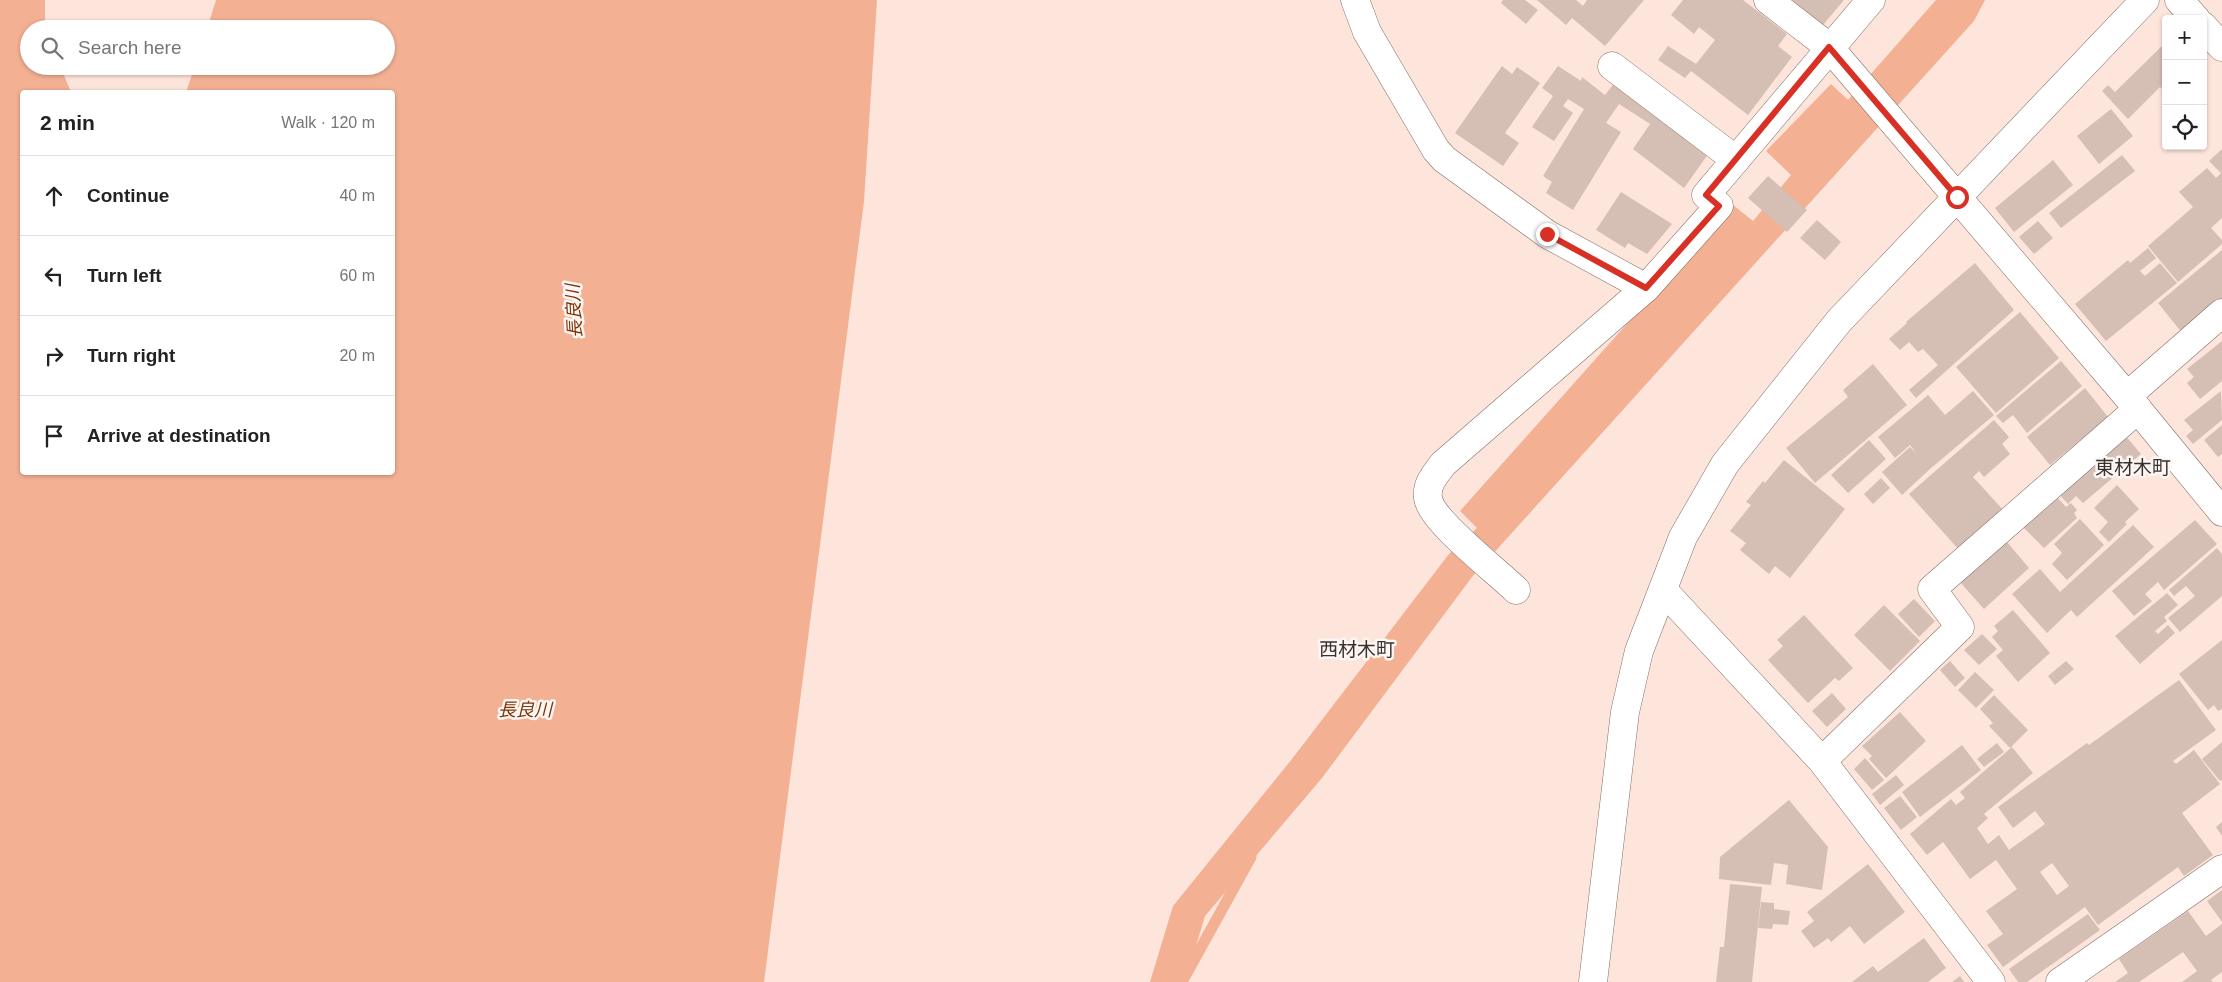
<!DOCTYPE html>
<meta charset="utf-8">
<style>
:root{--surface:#fff;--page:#f2f2f2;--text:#222;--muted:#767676;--line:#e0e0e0}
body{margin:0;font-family:Helvetica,"Noto Sans JP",sans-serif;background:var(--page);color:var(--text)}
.controls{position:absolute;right:15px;top:15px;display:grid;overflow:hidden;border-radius:5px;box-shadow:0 1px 4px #0004}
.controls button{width:45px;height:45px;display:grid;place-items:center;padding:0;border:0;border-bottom:1px solid var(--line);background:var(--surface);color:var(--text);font:25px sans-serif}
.stop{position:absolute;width:15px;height:15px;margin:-11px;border:4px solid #d93025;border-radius:50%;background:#fff}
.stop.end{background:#d93025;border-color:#fff;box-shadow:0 1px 5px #0008}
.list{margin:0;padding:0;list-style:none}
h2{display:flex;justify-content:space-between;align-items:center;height:65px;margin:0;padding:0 20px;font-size:21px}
h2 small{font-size:16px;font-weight:400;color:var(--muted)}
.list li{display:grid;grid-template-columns:32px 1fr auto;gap:15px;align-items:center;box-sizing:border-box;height:80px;padding:0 20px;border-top:1px solid var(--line)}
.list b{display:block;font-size:19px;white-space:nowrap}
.list em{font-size:16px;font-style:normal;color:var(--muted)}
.icon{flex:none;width:28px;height:28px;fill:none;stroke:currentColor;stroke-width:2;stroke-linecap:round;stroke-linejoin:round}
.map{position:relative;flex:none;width:2222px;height:982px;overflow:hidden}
.search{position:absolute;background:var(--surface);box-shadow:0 1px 4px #0004;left:20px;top:20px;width:375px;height:55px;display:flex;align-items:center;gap:12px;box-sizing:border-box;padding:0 18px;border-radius:28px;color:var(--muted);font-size:19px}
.panel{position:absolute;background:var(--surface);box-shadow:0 1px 4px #0004;left:20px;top:90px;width:375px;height:385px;border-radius:5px}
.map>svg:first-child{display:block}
</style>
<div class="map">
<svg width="2222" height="982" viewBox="0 0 2222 982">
<rect width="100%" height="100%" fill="#fde5db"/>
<path fill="#f3b092" d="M0,0H45V29H29V66H60L71,92H22V472H392V92H186L195,66H386V29H207L216,0H877L864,201L764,982H0Z
M1936,0H1985L1974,21L1472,577L1322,778L1205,916L1185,982H1150L1173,906L1292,759L1449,554L1477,528L1460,511L1733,205L1753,221L1791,175L1766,151L1831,84L1848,100Z"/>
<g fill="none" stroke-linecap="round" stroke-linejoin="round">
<path stroke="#f3b092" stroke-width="11" d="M1182,982L1251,857"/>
</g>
<path fill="#d5beb4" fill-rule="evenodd" d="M1503,0H1525L1538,10L1526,24L1501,3Z
M1537,0H1576L1583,6L1587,0H1644L1605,46L1572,18L1566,25Z
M1683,0H1743L1787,34L1778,46L1792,57L1748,115L1691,71L1685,78L1658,60L1668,46L1696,64L1715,40L1699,27L1694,34L1671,15Z
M1792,0H1844L1823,25Z
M2166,42V92L2160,87L2128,119L2102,91L2108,85L2115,92Z
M1502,66L1512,74L1517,67L1540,83L1505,133L1519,143L1503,166L1455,133Z
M1558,66L1581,81L1582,77L1605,95L1616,81L1711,150L1684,188L1633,149L1650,124L1619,104L1606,123L1621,132L1573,210L1546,193L1552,182L1543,176L1584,109L1568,99L1563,106L1573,113L1554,141L1532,127L1553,96L1542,88Z
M2111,109L2133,136L2099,164L2077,136Z
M2222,149V218L2211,228L2222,240V244L2178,282L2148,246L2193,207L2179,192L2207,168L2216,178L2221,173L2209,161Z
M2122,155L2135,171L2061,228L2049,213Z
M2053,160L2073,185L2014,232L1995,208Z
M1768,176L1807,210L1787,232L1748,198Z
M1621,192L1672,224L1647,254L1628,243L1625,248L1596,230Z
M1817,220L1841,242L1825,260L1800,238Z
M2038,221L2053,238L2034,254L2019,237Z
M2148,248L2156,258L2140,271L2145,276L2160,263L2177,283L2106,341L2075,304L2128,260L2130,263Z
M2222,250V302L2183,334L2158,303Z
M1975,263L2014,310L1916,398L1909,390L1938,365L1923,349L1918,352L1909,342L1900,350L1889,339L1907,323L1906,322Z
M2020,312L2059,358L1996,413L1956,367Z
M2222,341V381L2200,399L2187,383L2194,377L2187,369Z
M2061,361L2082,386L2027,433L2013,415L2003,423L1996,416Z
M1873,364L1907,405L1815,483L1786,448L1848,397L1843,390Z
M2085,388L2108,417L2050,465L2027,437Z
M1973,391L1994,415L1930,469L1902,495L1882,472L1910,447L1916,453L1910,445L1895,458L1878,437L1928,395L1945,415Z
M2221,391L2222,420L2193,444L2186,436L2193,430L2184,420Z
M1994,420L2009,437L2002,444L2010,454L1984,477L1979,471L1973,477L2006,513L1960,551L1909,494Z
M2222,425V454L2218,457L2204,440Z
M2124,434L2141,454L2083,503L2076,496L2068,504L2058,493Z
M1869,440L1886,459L1848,493L1831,475Z
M1784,460L1845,509L1790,578L1775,566L1769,574L1740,550L1746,543L1730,531L1751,505L1746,502L1763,481L1765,483Z
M1881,478L1890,488L1873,504L1864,494Z
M2117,485L2139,509L2125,522L2127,524L2109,542L2099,532L2108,522L2094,508Z
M2054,494L2066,507L2071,503L2077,510L2074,513L2077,518L2044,548L2022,526Z
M2080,519L2104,545L2067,580L2052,564L2062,553L2054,544Z
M2195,520L2217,544L2164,590L2158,582L2145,594L2152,601L2134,616L2112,591Z
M2133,525L2154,547L2077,617L2071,610L2047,633L2012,594L2040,569L2060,592Z
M2007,542L2029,568L1984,609L1959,581L1981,562L1982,564Z
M2217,548L2222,554V596L2180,632L2168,618L2195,596L2186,586L2174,596L2169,590Z
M2167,593L2178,605L2164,617L2167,621L2155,631L2158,634L2168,625L2175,633L2140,664L2115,636Z
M1914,599L1935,621L1919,637L1898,614Z
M1884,605L1920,641L1890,671L1854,635Z
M2013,610L2050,653L2018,682L1996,656L2003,650L1992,637L1998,631L1994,626Z
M1804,615L1853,668L1839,681L1835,678L1808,703L1768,660L1783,646L1777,640Z
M1982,634L1997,649L1979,665L1964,650Z
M2222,640V709L2218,711L2214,705L2208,710L2179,674Z
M1950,661L1965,678L1955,687L1940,670Z
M2066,661L2074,669L2055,685L2048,676Z
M1975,672L1994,690L1976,708L1958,690Z
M2179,680L2216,730L2173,761L2176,764L2194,750L2220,784L2182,813L2213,855L2184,876L2178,867L2098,925L2085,907L2003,967L1987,945L2003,934L1986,911L2017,889L1996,860L1970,879L1943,842L1927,855L1910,834L1951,799L1956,805L1965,798L1960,792L2012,747L2033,773L1984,814L1988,818L1977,828L1988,844L1999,835L2009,850L2045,824L2035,811L2013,828L1998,807L2087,743L2089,745ZM2052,863L2069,886L2057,895L2040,872Z
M1832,693L1846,709L1827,727L1812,711Z
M1994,695L2028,730L2010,748L1989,726L1993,723L1980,709Z
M1900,712L1926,741L1886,778L1869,759L1872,756L1862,746Z
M2222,742V780L2220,781L2202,759Z
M1997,743L2004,752L1984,767L1977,759Z
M1962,745L1981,770L1920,817L1902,792Z
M1865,758L1884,780L1872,790L1854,769Z
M1896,775L1904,785L1880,805L1872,794Z
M1900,796L1917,817L1901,830L1884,808Z
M1789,800L1828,847L1822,890L1786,884L1788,865L1774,863L1771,885L1719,879L1720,857Z
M2222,822V836L2216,827Z
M1868,864L1905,912L1864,944L1850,926L1831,942L1828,938L1814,948L1801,931L1814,921L1807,912Z
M1730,884L1762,887L1752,982H1716L1720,947H1724Z
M2222,890V922L2207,901Z
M1761,902L1774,903V909L1790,911L1788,925L1773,924L1772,929L1758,928Z
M2188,911L2206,936L2222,924V972L2211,980L2213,982H2182L2197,971L2183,952L2139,982H2115L2128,973L2119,959Z
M2088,914L2100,930L2027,982H2018L2009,969Z
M1924,938L1946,968L1928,982H1852L1873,966L1878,972Z
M1960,976L1964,982H1952Z"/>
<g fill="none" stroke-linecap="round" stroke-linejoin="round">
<defs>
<path id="minor" d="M1355,0L1367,32L1436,150L1444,159L1547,234L1646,288
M1768,0L1829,47L2127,396L2222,512
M2179,0L2196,19
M2203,26L2222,47
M1612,66L1736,160
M2127,396L2222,313
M1516,590C1498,572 1431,521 1428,498C1426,484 1435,475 1443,464L1646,288L1719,206L1706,195L1871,0
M1664,591L1822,761L1991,982
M1822,761L1960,627L1932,589L2138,409
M1593,982L1625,712L1639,651L1683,537L1725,464L1839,321L2145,0
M2060,982L2222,869"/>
</defs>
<use href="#minor" stroke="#836e65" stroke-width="29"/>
<use href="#minor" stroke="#fff" stroke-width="28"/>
</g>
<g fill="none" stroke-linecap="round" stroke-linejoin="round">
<path stroke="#d93025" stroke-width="6" d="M1547,234L1646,288L1719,206L1706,195L1829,47L1957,197"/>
</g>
<g text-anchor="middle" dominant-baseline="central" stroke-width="5" stroke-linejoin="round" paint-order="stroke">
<g font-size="18" font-style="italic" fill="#803303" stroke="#fcf7f5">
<text transform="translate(574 311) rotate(-93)">長良川</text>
<text x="525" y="710">長良川</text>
</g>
<g font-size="19" fill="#3a312d" stroke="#fcf7f5">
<text x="2133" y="467">東材木町</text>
<text x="1357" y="649">西材木町</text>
</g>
</g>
</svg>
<div class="controls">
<button>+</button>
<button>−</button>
<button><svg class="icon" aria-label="locate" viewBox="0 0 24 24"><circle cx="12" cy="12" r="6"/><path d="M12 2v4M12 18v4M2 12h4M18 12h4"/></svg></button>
</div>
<div class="stop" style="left:1957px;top:197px"></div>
<div class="stop end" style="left:1547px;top:234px"></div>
<div class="search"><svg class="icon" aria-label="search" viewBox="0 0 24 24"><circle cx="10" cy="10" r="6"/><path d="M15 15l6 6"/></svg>Search here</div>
<section class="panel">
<h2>2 min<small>Walk · 120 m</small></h2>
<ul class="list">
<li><svg class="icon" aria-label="ahead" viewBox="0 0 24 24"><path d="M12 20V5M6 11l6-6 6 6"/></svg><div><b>Continue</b></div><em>40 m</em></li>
<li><svg class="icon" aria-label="left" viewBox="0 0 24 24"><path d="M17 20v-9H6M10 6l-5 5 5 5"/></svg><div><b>Turn left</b></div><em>60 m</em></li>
<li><svg class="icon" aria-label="right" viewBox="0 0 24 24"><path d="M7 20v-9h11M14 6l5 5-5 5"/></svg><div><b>Turn right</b></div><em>20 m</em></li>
<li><svg class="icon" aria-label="arrive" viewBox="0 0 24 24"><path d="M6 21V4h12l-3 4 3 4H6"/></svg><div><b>Arrive at destination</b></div></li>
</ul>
</section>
</div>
